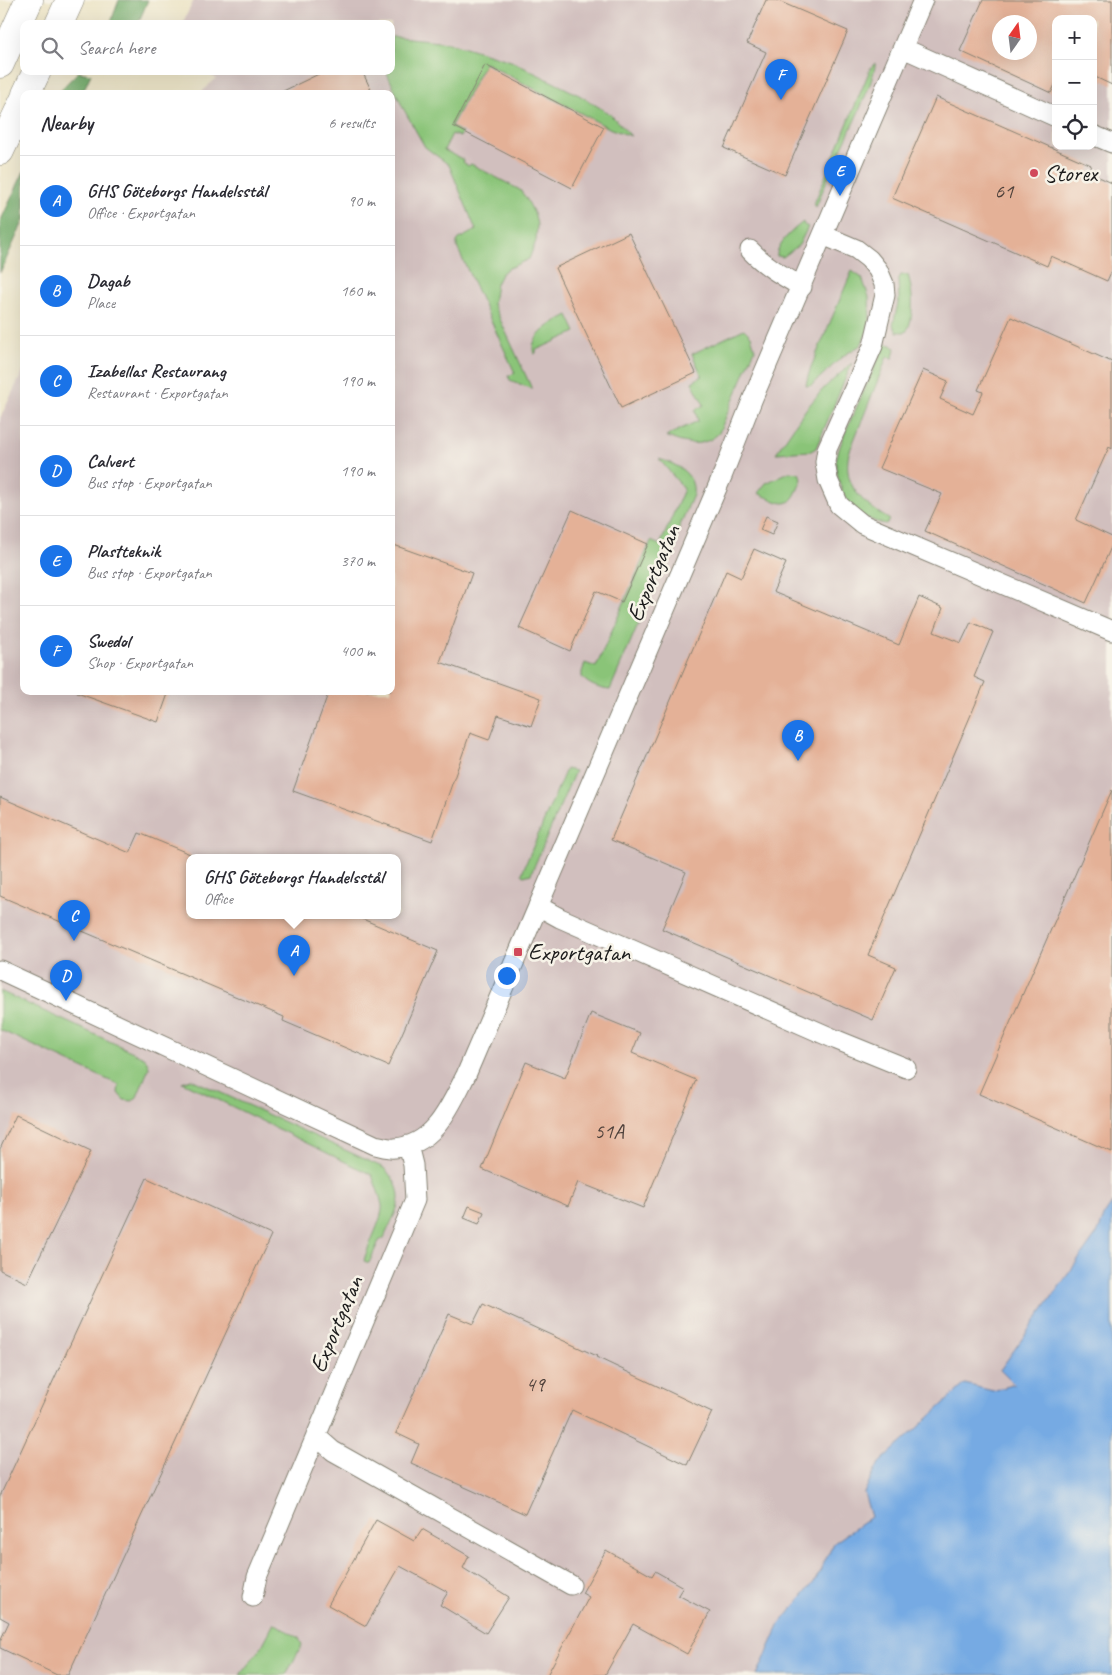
<!DOCTYPE html>
<meta charset="utf-8">
<style>
:root{--surface:#fff;--page:#f2f2f3;--text:#2b2b33;--muted:#7c7c81;--line:#e1e1e2;--accent:#1a73e8}
body{margin:0;font-family:Caveat,sans-serif;background:var(--page);color:var(--text)}
.controls{position:absolute;right:15px;top:15px;display:grid;overflow:hidden;border-radius:10px;box-shadow:0 5px 20px #0002}
.controls button{width:45px;height:45px;display:grid;place-items:center;padding:0;border:0;border-bottom:1px solid var(--line);background:var(--surface);color:var(--text);font:25px sans-serif}
.compass{position:absolute;left:992px;top:15px;width:45px;height:45px;border-radius:50%;background:var(--surface);box-shadow:0 5px 20px #0002;rotate:14deg}
.you{position:absolute;left:506px;top:975px;width:18px;height:18px;margin:-12px;border:4px solid #fff;border-radius:50%;background:#1a73e8;box-shadow:0 0 0 8px #1a73e833}
.badge{display:grid;place-items:center;width:32px;height:32px;border-radius:50%;background:var(--accent);color:#fff;font-size:16px;font-weight:700}
.pin{position:absolute;translate:-50% -41px;filter:drop-shadow(0 1px 2px #0008)}
.pin::after{content:'';position:absolute;top:26px;width:18px;height:15px;background:inherit;clip-path:polygon(0 0,100% 0,50% 100%)}
.popup{position:absolute;left:186px;top:854px;width:215px;height:65px;box-sizing:border-box;display:grid;place-content:center;border-radius:10px;background:var(--surface);filter:drop-shadow(0 1px 4px #0005);font-size:16px;white-space:nowrap;color:var(--muted)}
.popup b{font-size:19px;color:var(--text)}
.popup::after{content:'';position:absolute;left:50%;top:100%;margin-left:-10px;border:10px solid transparent;border-top-color:var(--surface)}
.list{margin:0;padding:0;list-style:none}
h2{display:flex;justify-content:space-between;align-items:center;height:65px;margin:0;padding:0 20px;font-size:21px}
h2 small{font-size:16px;font-weight:400;color:var(--muted)}
.list li{display:grid;grid-template-columns:32px 1fr auto;gap:15px;align-items:center;box-sizing:border-box;height:90px;padding:0 20px;border-top:1px solid var(--line)}
.list b{display:block;font-size:19px;white-space:nowrap}
.list p{margin:0;font-size:16px;white-space:nowrap;color:var(--muted)}
.list em{font-size:16px;font-style:normal;color:var(--muted)}
.icon{flex:none;width:28px;height:28px;fill:none;stroke:currentColor;stroke-width:2;stroke-linecap:round;stroke-linejoin:round}
.map{position:relative;flex:none;width:1112px;height:1675px;overflow:hidden}
.search{position:absolute;background:var(--surface);box-shadow:0 5px 20px #0002;left:20px;top:20px;width:375px;height:55px;display:flex;align-items:center;gap:12px;box-sizing:border-box;padding:0 18px;border-radius:10px;color:var(--muted);font-size:19px}
.panel{position:absolute;background:var(--surface);box-shadow:0 5px 20px #0002;left:20px;top:90px;width:375px;height:605px;border-radius:10px}
.map>svg:first-child{display:block}
</style>
<div class="map">
<svg width="1112" height="1675" viewBox="0 0 1112 1675">
<rect width="100%" height="100%" fill="#f7f3e8"/>
<filter id="ink" filterUnits="userSpaceOnUse"><feTurbulence type="fractalNoise" baseFrequency=".02" numOctaves="2"/><feDisplacementMap in="SourceGraphic" scale="10" xChannelSelector="R" yChannelSelector="G"/><feConvolveMatrix kernelMatrix="1 2 1 2 8 2 1 2 1" color-interpolation-filters="sRGB"/></filter>
<filter id="wash" filterUnits="userSpaceOnUse"><feTurbulence type="fractalNoise" baseFrequency=".0096" numOctaves="4" result="noise"/><feDisplacementMap in="SourceGraphic" scale="20" xChannelSelector="R" yChannelSelector="G"/><feGaussianBlur stdDeviation="1.12" result="paint"/><feColorMatrix in="noise" values="0 0 0 0 0 0 0 0 0 0 0 0 0 0 0 0 0 1.4 0 .05"/><feComposite in="paint" operator="in"/></filter>
<g filter="url(#wash)">
<rect width="100%" height="100%" fill="#ede5c8"/>
<path fill="#d1bfbe" fill-rule="evenodd" d="M194,0H1112V1203L1106,1212L1098,1232L1001,1370L1015,1384L993,1391L864,1493L871,1517L834,1543L815,1581L780,1624L757,1675H0V418L24,369V691H391V94H200L216,78L202,71H391V24H182ZM1056,19H1093V146H1056ZM1000,22H1030V52H1000ZM190,857H398V915H190Z"/>
<path fill="#8ac478" stroke="#53704a" d="M391,37H399L449,42L511,61L579,95L610,114L631,136L611,129L485,63L451,126L462,133L460,137L452,134L444,150L464,160L463,162L468,166L471,164L520,190L526,198L535,215L537,225L536,241L529,259L507,269L501,274L496,284L493,304L532,389L510,380L508,376L515,373L457,247V242L459,239L476,230L449,165L425,147L403,108L386,71H391Z
M875,63C877,77 844,143 836,160L834,161L829,171L830,173L816,207L814,204L871,67Z
M803,222L804,225L808,227L799,245L783,257L777,256C776,244 794,229 803,222Z
M852,271L862,278L869,297L870,320L867,332L861,345L843,356L812,385L806,386L807,380L811,367Z
M901,275H908C913,290 915,319 906,332H897L893,325L899,299L898,280Z
M568,315L576,332L536,350V353L534,354C527,336 556,321 568,315Z
M744,329L751,336L755,349L719,433C704,448 684,445 666,436L698,421L695,410L704,405L692,382L702,376L692,354Z
M885,344L892,345L895,348L893,358L887,357L849,453C842,487 863,503 890,520L886,524C874,523 855,513 848,503C843,496 836,474 836,465C836,455 841,445 844,435Z
M852,363L816,448L811,451L776,453L806,409L824,388Z
M659,459C676,464 696,473 693,495L610,690C600,689 588,685 582,677V672L585,663L596,667L651,541L660,545L684,489Z
M789,472L799,473L802,479C790,511 786,506 758,493L766,483Z
M566,769L575,771L531,874L524,876L522,874L524,868Z
M0,991L144,1057L148,1063L149,1068L137,1097L133,1101L124,1100L118,1093L119,1085L0,1030Z
M191,1079L384,1168C410,1196 397,1207 384,1238L379,1241L369,1263L364,1261C367,1246 384,1217 382,1205C380,1195 375,1184 372,1175L182,1082Z
M274,1623L299,1638L302,1645L286,1675H240L262,1646Z"/>
<path fill="#6faa68" stroke="#466342" d="M119,0H148L138,24H110Z
M78,72L91,74L82,94H59L62,88Z
M24,171V220L0,273V222Z"/>
<path fill="#76aae3" stroke="#496380" d="M1112,1203V1675H757L780,1624L815,1581L834,1543L871,1517L864,1493L879,1463L965,1384L993,1391L1014,1384L1000,1370L1098,1232L1106,1212Z"/>
<g id="blocks">
<path fill="#e4b197" fill-rule="evenodd" d="M766,0H776L848,31L785,175L724,148L766,52L747,43Z
M983,0H1112V85L1093,76V19H1056V83L1051,93L960,51ZM1000,22H1030V52H1000Z
M485,65L604,127L572,188L453,126Z
M325,71H362L373,94H277Z
M936,97L1091,165L1088,172L1112,183V270L1107,281L1051,256L1047,266L892,198Z
M629,233L696,373L621,408L555,268Z
M1011,317L1112,362V449L1109,447L1076,520L1112,537V545L1086,603L925,531L942,494L879,468L923,370L948,381L940,399L973,414L983,392L978,390Z
M572,510L648,544L622,602L596,591L570,651L519,628Z
M766,516L778,521L772,535L760,530Z
M391,544L472,573L440,662L541,698L531,726L498,715L489,740L470,733L432,841L293,791L329,691H391Z
M754,549L786,563L773,592L899,645L919,597L943,608L934,632L961,643L971,622L993,632L974,677L985,682L868,955L896,967L873,1020L662,929L686,872L611,840L726,571L741,578Z
M77,691H169L158,722L77,693Z
M1112,790V1152L979,1094Z
M0,797L130,853L139,833L190,854V915H353L438,951L388,1066L283,1021L284,1017L0,896Z
M591,1013L640,1033L632,1053L696,1080L643,1208L578,1182L568,1206L482,1169L526,1062L565,1078Z
M16,1115L91,1151L27,1283L0,1270V1149Z
M147,1178L271,1235L68,1675H57L0,1648V1641L9,1622L0,1617V1496Z
M469,1206L484,1212L479,1224L464,1218Z
M483,1304L597,1356L596,1357L712,1412L687,1465L572,1410L525,1514L411,1463L419,1444L396,1433L449,1314L473,1324Z
M376,1520L414,1541L422,1529L469,1556L463,1568L509,1597L486,1633L440,1605L448,1592L400,1566L366,1626L328,1605Z
M606,1550L652,1576L655,1571L683,1587L678,1595L710,1612L687,1654L633,1624L605,1675H547L589,1597L582,1593Z"/>
</g>
</g>
<g filter="url(#ink)">
<use href="#blocks" fill-opacity="0" stroke="#848072" stroke-width="1"/>
<g fill="none" stroke-linecap="round" stroke-linejoin="round">
<defs>
<path id="minor" d="M903,48L1056,117
M1093,135L1112,143
M823,235L856,249L869,259L878,270L884,284L885,295L873,346L827,449L825,462L828,480L839,505L862,524L1112,631
M750,250C765,266 783,276 802,287
M538,906L560,918L837,1040L906,1068
M0,970L375,1145C381,1146 389,1149 395,1148C435,1145 450,1106 466,1075L723,474L753,398L923,0
M316,1436L333,1451L571,1585
M253,1597L257,1577L415,1200L413,1165L408,1145"/>
<path id="highway" d="M59,24L70,0
M0,64L29,0
M26,94L37,71
M0,151L24,100"/>
</defs>
<use href="#minor" stroke="#848072" stroke-width="21"/>
<use href="#highway" stroke="#848072" stroke-width="29"/>
<use href="#minor" stroke="#fff" stroke-width="19"/>
<use href="#highway" stroke="#fff" stroke-width="28"/>
</g>
</g>
<g fill="#d1495b" stroke="#f7f3e8" stroke-width="2">
<circle cx="1034" cy="173" r="5"/>
<rect x="513" y="947" width="10" height="10" rx="2.5"/>
</g>
<g text-anchor="middle" dominant-baseline="central" stroke-width="5" stroke-linejoin="round" paint-order="stroke">
<g font-size="21" fill="#4e413b">
<text x="1004" y="191">61</text>
<text x="609" y="1131">51A</text>
<text x="535" y="1384">49</text>
</g>
<g font-size="24" fill="#1c1c1c" stroke="#f7f3e8" text-anchor="start">
<text x="1044" y="173">Storex</text>
<text x="528" y="952">Exportgatan</text>
</g>
<g font-size="24" fill="#1c1c1c" stroke="#f7f3e8">
<text transform="translate(653 573) rotate(-67)">Exportgatan</text>
<text transform="translate(336 1324) rotate(-67)">Exportgatan</text>
</g>
</g>
</svg>
<div class="controls">
<button>+</button>
<button>−</button>
<button><svg class="icon" aria-label="locate" viewBox="0 0 24 24"><circle cx="12" cy="12" r="6"/><path d="M12 2v4M12 18v4M2 12h4M18 12h4"/></svg></button>
</div>
<svg class="compass" viewBox="-18 -18 36 36"><path d="M0-13l5 13h-10z" fill="#e53935"/><path d="M0 13l5-13h-10z" fill="#7c7c81"/></svg>
<div class="you"></div>
<div class="pin badge" style="left:294px;top:976px">A</div>
<div class="popup"><b>GHS Göteborgs Handelsstål</b>Office</div>
<div class="pin badge" style="left:798px;top:761px">B</div>
<div class="pin badge" style="left:74px;top:941px">C</div>
<div class="pin badge" style="left:66px;top:1001px">D</div>
<div class="pin badge" style="left:840px;top:196px">E</div>
<div class="pin badge" style="left:781px;top:100px">F</div>
<div class="search"><svg class="icon" aria-label="search" viewBox="0 0 24 24"><circle cx="10" cy="10" r="6"/><path d="M15 15l6 6"/></svg>Search here</div>
<section class="panel">
<h2>Nearby<small>6 results</small></h2>
<ul class="list">
<li><span class="badge">A</span><div><b>GHS Göteborgs Handelsstål</b><p>Office · Exportgatan</p></div><em>90 m</em></li>
<li><span class="badge">B</span><div><b>Dagab</b><p>Place</p></div><em>160 m</em></li>
<li><span class="badge">C</span><div><b>Izabellas Restaurang</b><p>Restaurant · Exportgatan</p></div><em>190 m</em></li>
<li><span class="badge">D</span><div><b>Calvert</b><p>Bus stop · Exportgatan</p></div><em>190 m</em></li>
<li><span class="badge">E</span><div><b>Plastteknik</b><p>Bus stop · Exportgatan</p></div><em>370 m</em></li>
<li><span class="badge">F</span><div><b>Swedol</b><p>Shop · Exportgatan</p></div><em>400 m</em></li>
</ul>
</section>
</div>
